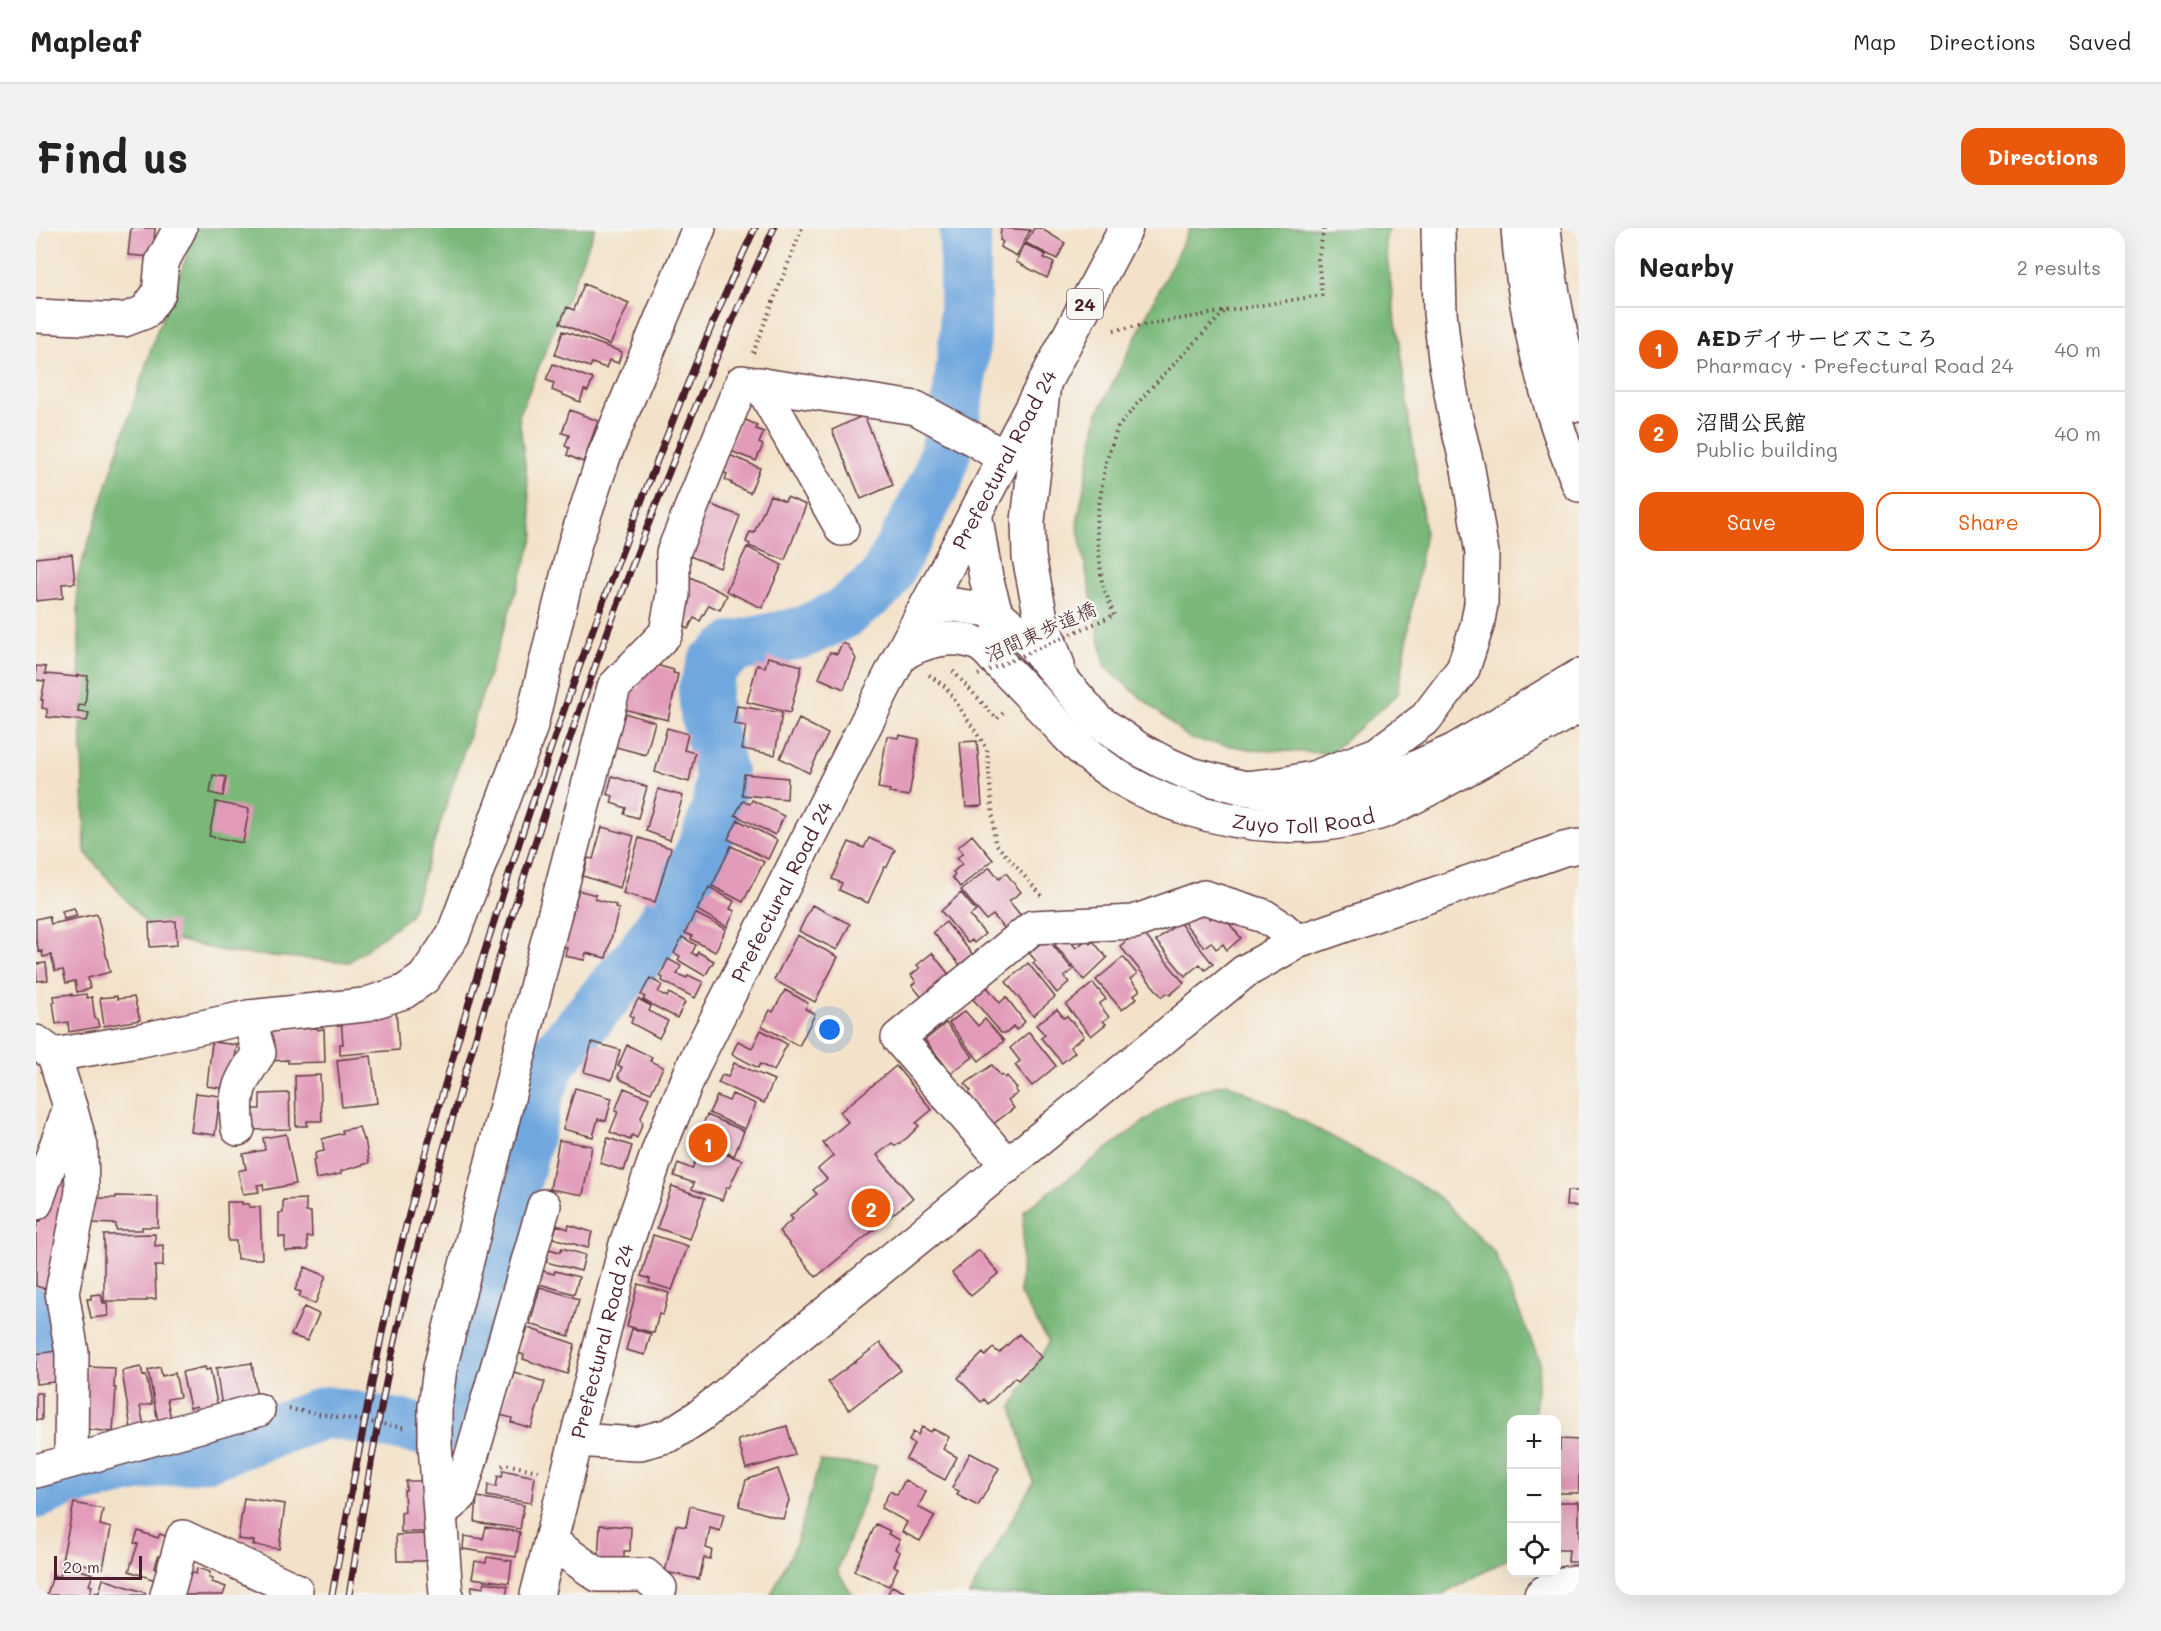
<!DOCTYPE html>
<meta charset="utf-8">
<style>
:root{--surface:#fff;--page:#f2f2f2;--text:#222;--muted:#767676;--line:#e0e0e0;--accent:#ea580c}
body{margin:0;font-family:Mali,"Klee One",sans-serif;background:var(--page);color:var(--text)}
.controls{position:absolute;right:18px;bottom:18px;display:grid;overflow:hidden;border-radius:12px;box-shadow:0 6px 24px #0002}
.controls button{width:54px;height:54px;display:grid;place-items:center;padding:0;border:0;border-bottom:2px solid var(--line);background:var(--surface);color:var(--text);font:30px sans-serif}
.scale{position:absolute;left:18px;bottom:15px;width:88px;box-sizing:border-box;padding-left:6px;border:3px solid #4a1f2b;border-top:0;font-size:16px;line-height:21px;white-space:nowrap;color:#4a1f2b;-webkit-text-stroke:4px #f6f6f2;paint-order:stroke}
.you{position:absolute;left:794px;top:802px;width:21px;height:21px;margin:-15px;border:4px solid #fff;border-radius:50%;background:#1a73e8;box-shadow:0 0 0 9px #1a73e833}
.badge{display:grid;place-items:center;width:39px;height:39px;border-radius:50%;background:var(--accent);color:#fff;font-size:20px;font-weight:700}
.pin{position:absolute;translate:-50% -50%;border:3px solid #fff;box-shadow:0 2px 6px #0006}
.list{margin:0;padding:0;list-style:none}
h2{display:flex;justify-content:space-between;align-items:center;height:78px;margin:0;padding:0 24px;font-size:26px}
h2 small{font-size:20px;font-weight:400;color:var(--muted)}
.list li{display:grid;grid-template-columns:39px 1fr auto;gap:18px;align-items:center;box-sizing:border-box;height:84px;padding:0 24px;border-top:2px solid var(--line)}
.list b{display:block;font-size:22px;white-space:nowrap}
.list p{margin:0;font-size:20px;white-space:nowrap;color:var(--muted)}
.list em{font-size:20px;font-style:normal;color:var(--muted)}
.actions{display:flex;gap:12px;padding:18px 24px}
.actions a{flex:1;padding:14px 0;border:2px solid var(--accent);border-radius:18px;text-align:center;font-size:21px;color:var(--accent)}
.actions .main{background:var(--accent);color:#fff}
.icon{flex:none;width:33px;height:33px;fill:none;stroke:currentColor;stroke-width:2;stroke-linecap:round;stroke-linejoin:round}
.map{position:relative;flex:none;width:1543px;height:1367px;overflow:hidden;border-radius:18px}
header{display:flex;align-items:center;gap:36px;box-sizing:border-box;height:84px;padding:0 30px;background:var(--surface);border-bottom:2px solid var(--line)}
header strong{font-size:28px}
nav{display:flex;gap:33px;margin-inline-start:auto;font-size:21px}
.intro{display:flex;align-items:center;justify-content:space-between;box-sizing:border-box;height:144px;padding:0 36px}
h1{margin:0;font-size:42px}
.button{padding:15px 27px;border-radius:18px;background:var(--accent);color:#fff;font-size:21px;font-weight:700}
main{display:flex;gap:36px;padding:0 36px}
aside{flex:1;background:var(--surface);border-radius:18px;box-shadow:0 6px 24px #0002}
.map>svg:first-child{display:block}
</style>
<header>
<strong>Mapleaf</strong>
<nav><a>Map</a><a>Directions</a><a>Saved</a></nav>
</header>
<div class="intro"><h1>Find us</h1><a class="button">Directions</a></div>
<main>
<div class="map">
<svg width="1543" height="1367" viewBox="0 0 1543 1367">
<rect width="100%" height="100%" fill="#f6f6f2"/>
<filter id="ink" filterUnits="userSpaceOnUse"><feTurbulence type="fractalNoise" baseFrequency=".0167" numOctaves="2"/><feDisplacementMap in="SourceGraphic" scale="12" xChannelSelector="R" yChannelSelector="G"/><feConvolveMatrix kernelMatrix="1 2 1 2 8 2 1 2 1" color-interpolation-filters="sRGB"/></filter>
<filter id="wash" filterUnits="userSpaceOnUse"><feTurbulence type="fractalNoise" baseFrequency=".008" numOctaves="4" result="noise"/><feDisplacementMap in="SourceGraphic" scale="24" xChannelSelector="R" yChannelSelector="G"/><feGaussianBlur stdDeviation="1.35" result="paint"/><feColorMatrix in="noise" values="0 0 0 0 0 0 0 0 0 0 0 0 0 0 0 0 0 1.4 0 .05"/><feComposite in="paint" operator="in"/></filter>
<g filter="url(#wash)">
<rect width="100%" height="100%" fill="#f3e2c9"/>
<path fill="#79b879" stroke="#626c52" stroke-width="1.5" d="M162,0H559L483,188L498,308L374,688L313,734L196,725L120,707L49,624L41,350L120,106Z
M1154,0H1353L1349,14L1389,304L1362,466L1294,525L1220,522L1154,511L1069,439L1041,296L1062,185Z
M1191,855L1250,884L1396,963L1459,1025L1504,1134L1498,1191L1476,1192L1475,1329L1406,1367H933L997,1254L976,1179L1013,1114L984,1066L988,983L1141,869Z
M784,1233L841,1238L801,1343L817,1367H735L760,1316Z"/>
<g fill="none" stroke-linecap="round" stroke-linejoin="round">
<path stroke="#6fa7de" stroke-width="52" d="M0,1078L11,1088L10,1106L0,1111
M0,1265L23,1256L117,1234L172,1227L290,1184L390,1202L409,1196L423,1176L502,865L516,832L609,722L639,676L669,616L682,577L685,545L670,486L668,462L677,436L698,419L768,404L808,385L846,355L901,252L912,215L923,164L929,108V0"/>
</g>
<g id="blocks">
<path fill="#e29bb9" d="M95,0H119L117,29L92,27Z
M965,0L994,2L981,28L964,19L967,14L964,12Z
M998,0H1004L1029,15L1021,31L990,15Z
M989,16L1010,27L1008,30L1018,35L1011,50L980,34Z
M548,56L593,75L574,117L524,95L531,79L538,82Z
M527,103L586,124L582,135L573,132L570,140L556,135L554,139L519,127Z
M517,136L557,151L552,163L548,162L544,174L516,162L518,155L510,152Z
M534,182L562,193L547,234L531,227L533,220L529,218L533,207L526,205Z
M828,187L857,257L825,271L796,202Z
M705,190L721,197L720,201L728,204L723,215L727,217L720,233L692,222Z
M691,226L724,240L714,265L695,256L696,255L689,252L691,246L684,243Z
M734,267L749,273L751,269L770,277L749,332L713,318L714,316L710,314L714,304L718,305Z
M671,275L704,288L684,340L651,327Z
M711,319L746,337L726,380L690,363Z
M36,326L39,355L26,356L27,370L0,373V330Z
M646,345L691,367L684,382L673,377L664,393L658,390L652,401L635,392Z
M806,415L812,417L820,431L808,461L783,450L794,424L801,426Z
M732,429L766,438L754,485L711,474L721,437L729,439Z
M609,434L638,442L637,445L642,446L632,492L587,481L593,457L602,460Z
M0,438L10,439L9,446L41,449V447L52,448L49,478L43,477L42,484L53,485L51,493L11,489V481L6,480L7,472H5L9,453L0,452Z
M701,478L746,485L739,527L706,521L710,498L698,496Z
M588,485L619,494L610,527L580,519Z
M763,491L792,506L773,545L744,530Z
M631,500L652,506L648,522L659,525L653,554L619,544Z
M863,507L883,511L873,568L853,565L854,562L842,560L851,508L862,510Z
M941,513L946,578L930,579L924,514Z
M708,546L752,550L751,571L706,567Z
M177,547L190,549L187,568L174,565Z
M576,548L611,559L602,590L588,586L590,580L575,575L577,568L571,566Z
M622,561L647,568L634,612L610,603Z
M716,572L748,588L739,607L699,587L707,573L714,576Z
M180,574L213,581L207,615L173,608Z
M702,592L741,612L732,631L692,611Z
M566,599L598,608L584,660L547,648L552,630L557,631Z
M936,607L957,632L924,659L916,649L919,647L917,644L926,636L921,630L927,625L922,619Z
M603,610L635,620L619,674L587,665Z
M833,610L859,622L851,639H848L832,675L803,662L806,655L796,651L813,614L828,620Z
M695,618L728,634L707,674L676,658Z
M954,639L963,651L970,645L985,664L973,673L986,689L970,702L957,687L950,692L925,662Z
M673,659L698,673L694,681L699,683L691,699L661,682Z
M538,661L560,667L559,671L580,677L579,680L583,681L570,730L550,725L548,732L529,728L531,720L526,719Z
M925,665L940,683L934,688L949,706L938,715L936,712L932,715L905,683Z
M776,677L814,696L801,722L763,703Z
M1164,678L1174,691L1183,683L1205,710L1191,722L1187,716L1180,721L1175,714L1168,719L1146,692Z
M38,680L41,688L28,691L26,683Z
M659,685L690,701L679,724L655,711L656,708L649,705Z
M61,686L74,744L52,750L54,761L41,764L39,753L30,755L27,742L19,743L15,727L7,729L6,723L3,724L0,712V691L13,688L15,696Z
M140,693L141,717L114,719L113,695Z
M910,694L937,727L924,737L897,704Z
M1143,694L1177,736L1169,742L1164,736L1149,748L1120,713Z
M1104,701L1148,755L1134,767L1131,765L1126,769L1084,718Z
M761,707L802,729L779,774L738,752Z
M1030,708L1040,720L1050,712L1054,716L1057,713L1071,730L1048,752L1019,717Z
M646,709L660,717L656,725L661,728L662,724L678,733L669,748L642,732L644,728L638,725Z
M1011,710L1037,742L1028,749L1033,754L1021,765L997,735L1000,733L993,725Z
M896,725L915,749L887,771L876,757L880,754L875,747L884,740L881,737Z
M1087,729L1101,746L1094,751L1104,762L1098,767L1101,770L1086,782L1060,752Z
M632,731L645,738L641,746L651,750L652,747L667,754L659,770L626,753L627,750L624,748Z
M10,735L12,752L1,753L0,736Z
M992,735L1019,769L997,788L970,754Z
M614,750L626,757L622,764L631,769L633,765L649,774L641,790L607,772L609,769L605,767Z
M1057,755L1070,771L1063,776L1073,789L1067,793L1070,796L1055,808L1030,777Z
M951,759L964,775L970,769L989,794L980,802L977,798L971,805H965L937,771Z
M749,762L772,775L769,781L779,786L763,818L726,798L734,782L737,784Z
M36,766V768L50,766L51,770L56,769L59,791H61L63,799L33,804L32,794L20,796L17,774H19L18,768Z
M81,768V771L98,769L104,792L68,798L64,770Z
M602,771L615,778L613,783L632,793L623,810L595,795L597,789L594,787Z
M1021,781L1028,790L1031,788L1048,808L1034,819L1039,824L1026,835L1005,810L1009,807L1000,797Z
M360,783L363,822L304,827V816H307L305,791Z
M929,783L942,798L949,791L968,813L943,833L913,795Z
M910,795L937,829L915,845L889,812Z
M229,799L244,802L281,800L282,802L288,801L289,834L252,835V832L232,833Z
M725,802L751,816L738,843L724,836L722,840L696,826L702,813L716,820Z
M993,804L1020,838L996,858L979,837L984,833L974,820Z
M176,814L201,817L197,842L191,861L171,858Z
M556,814L584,822L576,852L548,844Z
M591,817L616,829L614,833L627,839L615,865L586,852L582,848L586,839L582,838Z
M335,828L341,875L306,879L301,832Z
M698,835L738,852L728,875L682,855L686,847L692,849Z
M956,837L965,848L966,847L969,850L971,848L981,860L979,862L982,865L972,872L978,880L956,897L932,866L935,863L929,856Z
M860,838L896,882L880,895L883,898L871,910L859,918L856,915L841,927L877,970L780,1049L743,1003L757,991L754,988L781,966L777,962L791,951L782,941L797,928L787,915L812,894L804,884Z
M284,847L286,893H271V898H260L259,848Z
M539,860L576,870L570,893L562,891L557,909L527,901Z
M588,860L613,870L604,892L607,894L601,910L596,907L594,912L574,904L582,884L579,883Z
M160,865L184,868L179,907L155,904Z
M253,865L254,901L213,902L212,881H224V866Z
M696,866L720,876L709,901L673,885L681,868L693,873Z
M671,887L708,903L698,928L670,916L672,913L668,911L669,907L663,905Z
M323,899L327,912L329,911L333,935L305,943V946L280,951L277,932H280L279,925L288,923L286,911L307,905L306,902Z
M250,906L260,956L228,962L227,956L221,957L223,964L207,966L202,943L210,941L207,926L229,922L227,910Z
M572,910L596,918L588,943L564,935Z
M523,912L556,918L547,967L514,961Z
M665,918L706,932L693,960L691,959L686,972L656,961L658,955L638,948L642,935L656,941Z
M22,944L41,951L15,1063L0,1058V1001L3,992L5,993Z
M636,958L669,970L654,1011L621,1000Z
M1531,963H1543V978H1530Z
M80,968L122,969V999H106V1002H80V996L56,995L57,970H80Z
M270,971V984H275L276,1009H271L272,1022L249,1023V1009H243V985H247V972Z
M191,974H206V976H213V979H224L226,1031H201L200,1013H192Z
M521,997L532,1001L533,997L556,1004L552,1020L517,1010Z
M119,1006V1018L127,1017V1038H119L120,1071H111V1073H68V1007Z
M617,1007L652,1018L636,1062L613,1055L614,1051L605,1048Z
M526,1020L549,1027L545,1043L510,1034L513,1021L524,1024Z
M943,1022L963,1045L935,1068L916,1045Z
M269,1039L290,1048L279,1076L263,1069L265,1064L259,1062Z
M507,1043L518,1046L519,1043L543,1049L538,1066L503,1056Z
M602,1056L633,1065L627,1087L623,1086L618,1105L591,1098Z
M504,1059L543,1071L533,1108L494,1096Z
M65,1066L67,1075H71L72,1088L55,1090L51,1071H55V1067Z
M268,1079L283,1086L271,1113L255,1107Z
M492,1100L539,1116L531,1146L487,1131L488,1127L482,1125Z
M596,1101L615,1106L609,1127L590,1122Z
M983,1106L1005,1129L982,1152L979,1149L952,1176L948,1171L945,1174L922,1150L947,1125L949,1128L957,1120L963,1125Z
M844,1115L865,1142L813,1182L792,1154Z
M19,1123L27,1153L0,1156V1126Z
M216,1135L221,1171L186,1179L180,1140Z
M50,1139L79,1140L78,1160H80L77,1204L49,1201Z
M105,1139L107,1148L110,1147L116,1176L104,1178L108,1198L95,1201L86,1143Z
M124,1139L126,1148L139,1145L144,1169L131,1171L135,1191L122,1194L112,1142Z
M169,1139L170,1142L174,1141L182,1180L163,1184L161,1178L154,1180L146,1144Z
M478,1144L509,1154L495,1200L475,1194L476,1190L464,1187Z
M0,1165H6V1192H0Z
M751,1198L759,1227L710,1241L702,1212Z
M886,1199L895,1204L897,1201L913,1209L907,1221L921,1229L909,1252L870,1231L878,1216L873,1213L877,1204L882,1207Z
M1524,1211L1543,1212V1265H1521V1222H1524Z
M934,1225L963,1240L942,1278L921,1267L923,1263L916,1260Z
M742,1241L753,1272L747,1291L703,1278L710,1252Z
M467,1242L499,1249L495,1275L451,1268L452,1257L460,1259L462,1248L466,1249Z
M869,1252L890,1264L882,1279L899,1288L884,1313L866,1304L871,1294L845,1280L854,1263L861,1267Z
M370,1253H392V1304H365V1285L369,1284L368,1262H370Z
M441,1269L488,1277L484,1301L439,1294Z
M208,1270L249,1276L243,1321L217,1317L218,1313L202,1311Z
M1521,1274H1543V1334H1532L1533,1322H1521Z
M38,1275L67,1281L64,1297L75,1300L67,1340L26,1332Z
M654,1278L688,1286L684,1303L674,1300L670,1320L676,1322L674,1331L668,1330L663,1351L629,1344L640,1297L650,1299Z
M840,1296L854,1303L852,1306L864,1312L859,1321L864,1324L858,1338L862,1340L853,1358L818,1343Z
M564,1297L595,1299L594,1323H588V1335L562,1334Z
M450,1299L484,1304L480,1329L427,1321L428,1308L447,1311Z
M102,1303L122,1310L124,1306L132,1309L126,1330L122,1328L119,1340L125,1342L122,1353L93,1343L102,1316L98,1315Z
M391,1306L395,1333H361L360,1307Z
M451,1329L476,1333L473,1355L436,1350L439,1333L450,1335Z
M27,1337L57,1346L53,1357L56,1358L53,1367H11L17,1347L24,1349Z
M161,1340L174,1344L173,1350L177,1351L176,1354L190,1359L187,1367H146L148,1342L160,1346Z
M67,1351L110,1365L109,1367H58L59,1364L63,1365Z
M449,1354L472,1358L470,1367H435L436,1358L447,1360Z
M856,1358L868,1364L867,1367H851Z"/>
</g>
</g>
<g filter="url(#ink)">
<use href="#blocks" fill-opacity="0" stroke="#633c43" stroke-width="1.5"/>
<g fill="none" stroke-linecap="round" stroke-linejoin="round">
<defs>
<g id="minor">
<path d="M0,88L88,92L109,84L123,65L126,34L144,0"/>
<path d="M1008,155L992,293L993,329L1005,390L1022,437"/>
<path d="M724,156L806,301"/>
<path d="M939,285L950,350L965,403"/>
<path d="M885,387L900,379L919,377L958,383L994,414L1061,492L1101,520L1127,534L1154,546L1209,560L1243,566H1287L1338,558L1419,522L1543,448"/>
<path id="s1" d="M864,428C885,413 917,405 942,416C951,420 958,431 965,437C988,460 1009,483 1031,507C1094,574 1199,605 1289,596C1305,594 1337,588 1351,582C1369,574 1387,564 1404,555C1451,531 1497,504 1543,478"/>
<path d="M18,827L101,813L213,789L328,777L368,764L388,750L417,707L494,501L539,315L568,228L663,0"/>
<path d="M34,879L45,918L46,964L26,1064L36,1125L35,1233"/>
<path d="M202,901C197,864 203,855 223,825L213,789"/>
<path d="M972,938L862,810L997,699L1098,694L1168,669L1228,688L1245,699L1261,714"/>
<path d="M0,975L34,879L18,827L0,814"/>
<path d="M541,1212L600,1216L634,1207L665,1187L1208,744L1261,714L1528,621L1543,618"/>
<path d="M0,1243L222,1182"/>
<path d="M405,1284L424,1268L508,978"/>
<path d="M515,1314L562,1347H609L624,1360"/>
<path d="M131,1367L147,1309L260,1362"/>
<path d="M410,1367L399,1216V1179L404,1140L517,692L578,459L630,405L637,366V325L706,154L880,180L941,213L968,230"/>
<path d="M1505,1367C1515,1358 1530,1354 1543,1354"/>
</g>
<g id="major">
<path id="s2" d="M501,1367L590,1016L624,918L659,834L864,428L1090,0"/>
</g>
<path id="highway" d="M1482,0C1488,88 1510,176 1543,257
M1508,0C1514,60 1526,119 1543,177
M1209,560L1247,556L1277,550L1341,526L1390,490L1427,441L1441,398L1445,376L1446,325L1432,241L1419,187L1409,131L1404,84L1402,0"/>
</defs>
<use href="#minor" stroke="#633c43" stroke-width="36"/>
<use href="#major" stroke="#633c43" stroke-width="36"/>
<use href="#highway" stroke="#633c43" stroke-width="36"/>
<path stroke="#633c43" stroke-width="4" stroke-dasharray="1.5 4.5" stroke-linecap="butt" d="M1078,102L1286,67L1282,31L1288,0
M717,125L766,0
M1078,387L1066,355L1060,295L1070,234L1082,199L1113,162L1188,84
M917,443L961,491L969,483
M893,447L910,459L951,521L959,615L1006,668
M253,1181L370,1200
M466,1238L469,1236L502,1243"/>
<use href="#minor" stroke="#fff" stroke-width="33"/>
<use href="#major" stroke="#fff" stroke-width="33"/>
<use href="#highway" stroke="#fff" stroke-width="33"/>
<defs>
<path id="rail" d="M296,1367C316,1261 335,1154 358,1048C377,964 402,881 426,798C476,630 532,463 595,300C634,199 673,98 719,0
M313,1367C326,1291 337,1215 353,1140C377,1027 409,915 441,805C520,530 618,260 738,0"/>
</defs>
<use href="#rail" stroke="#4a1f2b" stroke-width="7"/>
<use href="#rail" stroke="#f6f6f2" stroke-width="4.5" stroke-dasharray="14" stroke-linecap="butt"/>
<path stroke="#633c43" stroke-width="4" stroke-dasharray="1.5 4.5" stroke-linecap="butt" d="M942,447L1078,387"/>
</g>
</g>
<g text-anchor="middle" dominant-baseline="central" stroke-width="5" stroke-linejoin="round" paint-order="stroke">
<rect fill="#f6f6f2" stroke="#7e6067" stroke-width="1.5" x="1031" y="61" width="36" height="30" rx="4.5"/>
<g font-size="18" font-weight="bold" fill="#4a1f2b">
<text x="1049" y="76">24</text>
</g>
<g font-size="20" fill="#4a1f2b" stroke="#f6f6f2">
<text stroke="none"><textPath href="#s2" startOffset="1234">Prefectural Road 24</textPath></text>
<text transform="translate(1004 403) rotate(-24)">沼間東歩道橋</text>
<text stroke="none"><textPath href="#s1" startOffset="470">Zuyo Toll Road</textPath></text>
<text stroke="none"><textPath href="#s2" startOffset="748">Prefectural Road 24</textPath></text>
<text stroke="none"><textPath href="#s2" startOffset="262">Prefectural Road 24</textPath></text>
</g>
</g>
</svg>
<div class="controls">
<button>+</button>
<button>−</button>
<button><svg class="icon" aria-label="locate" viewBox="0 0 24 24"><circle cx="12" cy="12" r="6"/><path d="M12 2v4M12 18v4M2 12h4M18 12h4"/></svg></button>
</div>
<div class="scale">20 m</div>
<div class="you"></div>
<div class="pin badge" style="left:672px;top:915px">1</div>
<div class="pin badge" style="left:835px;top:980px">2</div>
</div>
<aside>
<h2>Nearby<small>2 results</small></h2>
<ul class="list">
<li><span class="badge">1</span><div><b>AEDデイサービズこころ</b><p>Pharmacy · Prefectural Road 24</p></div><em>40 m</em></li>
<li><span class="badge">2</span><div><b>沼間公民館</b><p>Public building</p></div><em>40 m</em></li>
</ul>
<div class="actions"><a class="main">Save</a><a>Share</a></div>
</aside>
</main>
